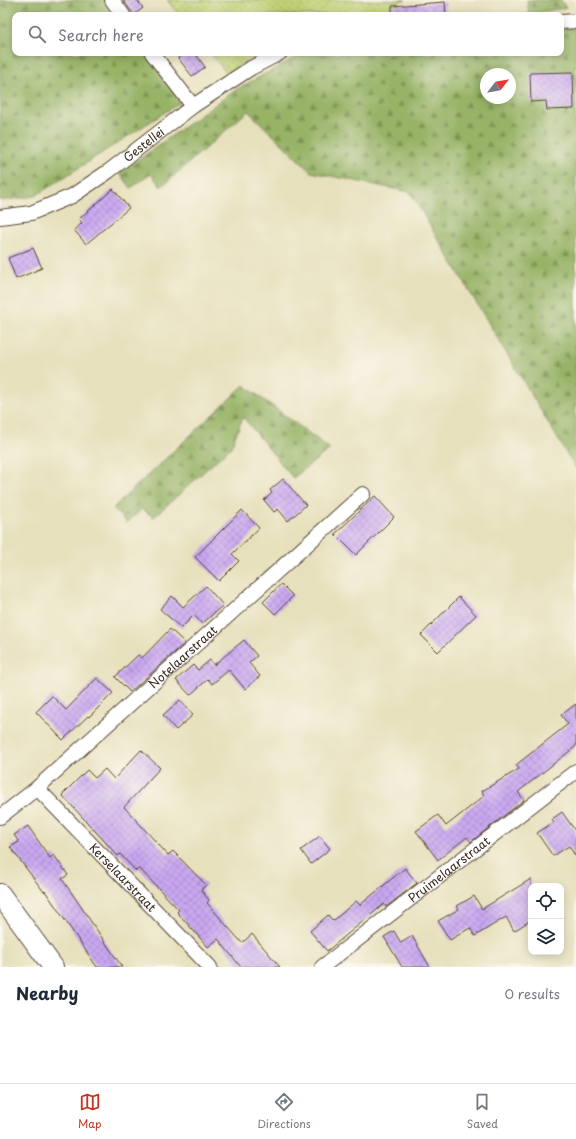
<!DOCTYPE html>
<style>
:root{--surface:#fff;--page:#f2f2f3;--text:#1f2937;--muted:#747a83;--line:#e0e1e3;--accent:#c8321e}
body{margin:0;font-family:"Playpen Sans",sans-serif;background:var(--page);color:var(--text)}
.controls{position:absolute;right:12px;bottom:12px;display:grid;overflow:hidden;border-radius:8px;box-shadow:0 2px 10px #0003}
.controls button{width:36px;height:36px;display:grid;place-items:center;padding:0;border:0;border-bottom:1px solid var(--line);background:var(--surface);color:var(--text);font:20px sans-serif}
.compass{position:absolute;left:480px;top:68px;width:36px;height:36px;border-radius:50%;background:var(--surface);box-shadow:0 2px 10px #0003;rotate:59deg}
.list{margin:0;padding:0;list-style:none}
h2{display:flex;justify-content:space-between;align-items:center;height:52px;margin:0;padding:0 16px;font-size:17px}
h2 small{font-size:13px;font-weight:400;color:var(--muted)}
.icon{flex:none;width:22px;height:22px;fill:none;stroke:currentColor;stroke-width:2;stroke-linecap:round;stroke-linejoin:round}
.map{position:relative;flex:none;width:576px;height:967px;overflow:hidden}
.search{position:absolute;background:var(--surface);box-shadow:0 2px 10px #0003;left:12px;right:12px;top:12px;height:44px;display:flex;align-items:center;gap:10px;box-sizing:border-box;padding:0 14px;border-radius:8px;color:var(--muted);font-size:15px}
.sheet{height:116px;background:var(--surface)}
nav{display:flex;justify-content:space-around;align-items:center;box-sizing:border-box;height:56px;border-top:1px solid var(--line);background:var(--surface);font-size:11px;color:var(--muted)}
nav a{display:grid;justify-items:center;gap:2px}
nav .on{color:var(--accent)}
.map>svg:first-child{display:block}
</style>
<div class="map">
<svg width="576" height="967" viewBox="0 0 576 967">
<defs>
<pattern id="grass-dots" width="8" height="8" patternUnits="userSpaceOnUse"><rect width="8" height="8" fill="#bfd174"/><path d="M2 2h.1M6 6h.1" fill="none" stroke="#a5b464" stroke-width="1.8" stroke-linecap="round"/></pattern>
<pattern id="forest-firs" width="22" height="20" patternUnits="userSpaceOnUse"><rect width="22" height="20" fill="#97b366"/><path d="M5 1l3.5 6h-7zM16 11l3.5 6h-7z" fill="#7c9253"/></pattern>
<pattern id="building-cross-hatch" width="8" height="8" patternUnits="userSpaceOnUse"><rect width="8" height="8" fill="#caa8f2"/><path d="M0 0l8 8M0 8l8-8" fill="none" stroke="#a589c3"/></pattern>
</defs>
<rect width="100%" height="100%" fill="#fbf7ec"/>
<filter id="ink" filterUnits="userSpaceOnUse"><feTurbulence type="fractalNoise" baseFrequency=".025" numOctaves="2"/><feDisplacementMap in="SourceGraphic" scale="8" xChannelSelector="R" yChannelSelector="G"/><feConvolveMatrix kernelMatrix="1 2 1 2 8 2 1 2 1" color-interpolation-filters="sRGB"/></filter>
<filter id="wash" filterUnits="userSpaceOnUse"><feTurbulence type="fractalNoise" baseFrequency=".012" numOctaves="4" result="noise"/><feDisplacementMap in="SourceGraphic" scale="16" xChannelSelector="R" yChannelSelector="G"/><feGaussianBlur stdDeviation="0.9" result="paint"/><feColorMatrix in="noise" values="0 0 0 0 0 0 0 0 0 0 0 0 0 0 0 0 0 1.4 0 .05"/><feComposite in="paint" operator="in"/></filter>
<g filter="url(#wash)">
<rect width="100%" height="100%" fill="#e7e0bc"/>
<path fill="url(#grass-dots)" stroke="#7d7e49" d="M167,0H406L399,1L400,15H179Z
M210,53H262L227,73Z"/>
<path fill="url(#forest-firs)" stroke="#696e42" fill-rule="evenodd" d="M0,0H107L118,15H15V53H146L181,102L35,196L0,201Z
M527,0H561L566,8L529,14Z
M576,28V469L410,192L311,172L248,111L161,187L151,174L131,188L120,173L237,89L302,54L561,53V29ZM486,74H510V98H486Z
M244,385L330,449L293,478L243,417L231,447L154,517L142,509L127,523L113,508Z"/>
<g id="blocks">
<path fill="url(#building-cross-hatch)" d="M123,0H137L143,8L134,15Z
M445,2L446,15H392V6Z
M185,53H195L205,67L192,76L178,58Z
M573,72L574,109L547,110L546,101L531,102L530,73Z
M113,189L129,208L86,244L74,230L82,223L79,219Z
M33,248L42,268L16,279L8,258Z
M283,479L306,505L288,521L278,509L274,512L264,500L272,493L270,490Z
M375,496L394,517L356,555L335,534Z
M242,510L259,528L232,554L239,561L219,581L195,557Z
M281,584L293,596L275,614L263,602Z
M206,586L223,605L202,624L194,615L181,628L160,609L172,596L183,607Z
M459,597L476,615L438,652L421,635Z
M170,629L185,643L130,692L115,677L138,655L142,658Z
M244,640L257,656L249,663L260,676L245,689L229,670L212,684L208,679L190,695L176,680L193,665L198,670L210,660L214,665Z
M97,678L113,693L89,717L88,716L63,740L36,712L52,696L66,710Z
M180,700L193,715L176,730L163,715Z
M576,704V746L518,792L524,800L471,842L467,837L438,860L416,831L438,815L446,826L484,796L482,791L519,769L516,765L568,724L561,715Z
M141,750L160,768L124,807L168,855L173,851L206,885L201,890L209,900L207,903L242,943L252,934L280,967H241L218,939L208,947L177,912L179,910L139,868L136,871L120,854L118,856L62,795L87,770L95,778L105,769L114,779Z
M562,812L576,832V857L569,846L553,856L537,833L554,822L552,819Z
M28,826L50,858L54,855L68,875L62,879L122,967H97L45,891L44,892L10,847L19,842L14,835Z
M320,836L330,849L311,864L301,850Z
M405,868L417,883L386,907L384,904L327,951L310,931L328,915L333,921L356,901L360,905Z
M531,879V920L514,931L506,917L475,936L470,928L450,940L438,921L459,909L457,906L474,896L482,909Z
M394,931L401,943L412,936L430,967H402L384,937Z"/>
</g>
</g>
<g filter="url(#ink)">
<use href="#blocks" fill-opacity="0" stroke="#554536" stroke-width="1"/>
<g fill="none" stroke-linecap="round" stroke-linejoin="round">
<defs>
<g id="minor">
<path d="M112,0L123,15"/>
<path d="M561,22L576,21"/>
<path d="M152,53L193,106"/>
<path id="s1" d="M0,217L31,213L72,196L109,171L193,106L251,68L280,53"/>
<path id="s2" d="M37,788L210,967"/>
<path id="s3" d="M0,817L37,788L363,494"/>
<path id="s4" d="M322,967L576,771"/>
</g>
<path id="secondary" d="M0,894L53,967"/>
</defs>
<use href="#minor" stroke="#554536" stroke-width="16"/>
<use href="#secondary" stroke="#554536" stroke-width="22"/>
<use href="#minor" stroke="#fff" stroke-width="14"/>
<use href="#secondary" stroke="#fff" stroke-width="20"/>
</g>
</g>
<g text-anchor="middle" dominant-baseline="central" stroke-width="3" stroke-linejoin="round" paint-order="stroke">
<g font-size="12" fill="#3b2a1e" stroke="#fbf7ec">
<text stroke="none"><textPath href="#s1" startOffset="164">Gestellei</textPath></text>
<text stroke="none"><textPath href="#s3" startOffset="243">Notelaarstraat</textPath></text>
<text stroke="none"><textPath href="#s4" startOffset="160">Pruimelaarstraat</textPath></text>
<text stroke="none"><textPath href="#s2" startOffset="124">Kerselaarstraat</textPath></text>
</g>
</g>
</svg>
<div class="controls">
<button><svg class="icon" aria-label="locate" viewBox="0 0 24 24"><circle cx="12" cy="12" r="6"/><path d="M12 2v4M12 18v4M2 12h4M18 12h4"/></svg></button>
<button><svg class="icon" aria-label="layers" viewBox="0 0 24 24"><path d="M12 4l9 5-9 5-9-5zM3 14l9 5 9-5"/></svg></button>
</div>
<svg class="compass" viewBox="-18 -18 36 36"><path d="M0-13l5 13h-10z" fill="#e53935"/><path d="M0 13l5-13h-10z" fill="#747a83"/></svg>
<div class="search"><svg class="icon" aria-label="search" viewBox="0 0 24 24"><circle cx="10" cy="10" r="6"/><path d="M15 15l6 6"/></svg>Search here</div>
</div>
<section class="sheet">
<h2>Nearby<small>0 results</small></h2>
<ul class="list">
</ul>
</section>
<nav>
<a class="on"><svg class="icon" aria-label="map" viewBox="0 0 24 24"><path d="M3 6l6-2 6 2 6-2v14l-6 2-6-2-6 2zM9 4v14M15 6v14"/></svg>Map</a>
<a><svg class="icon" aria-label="directions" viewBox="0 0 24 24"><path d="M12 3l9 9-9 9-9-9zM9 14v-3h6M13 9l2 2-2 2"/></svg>Directions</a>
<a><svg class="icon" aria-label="saved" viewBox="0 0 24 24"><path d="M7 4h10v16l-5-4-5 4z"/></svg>Saved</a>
</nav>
